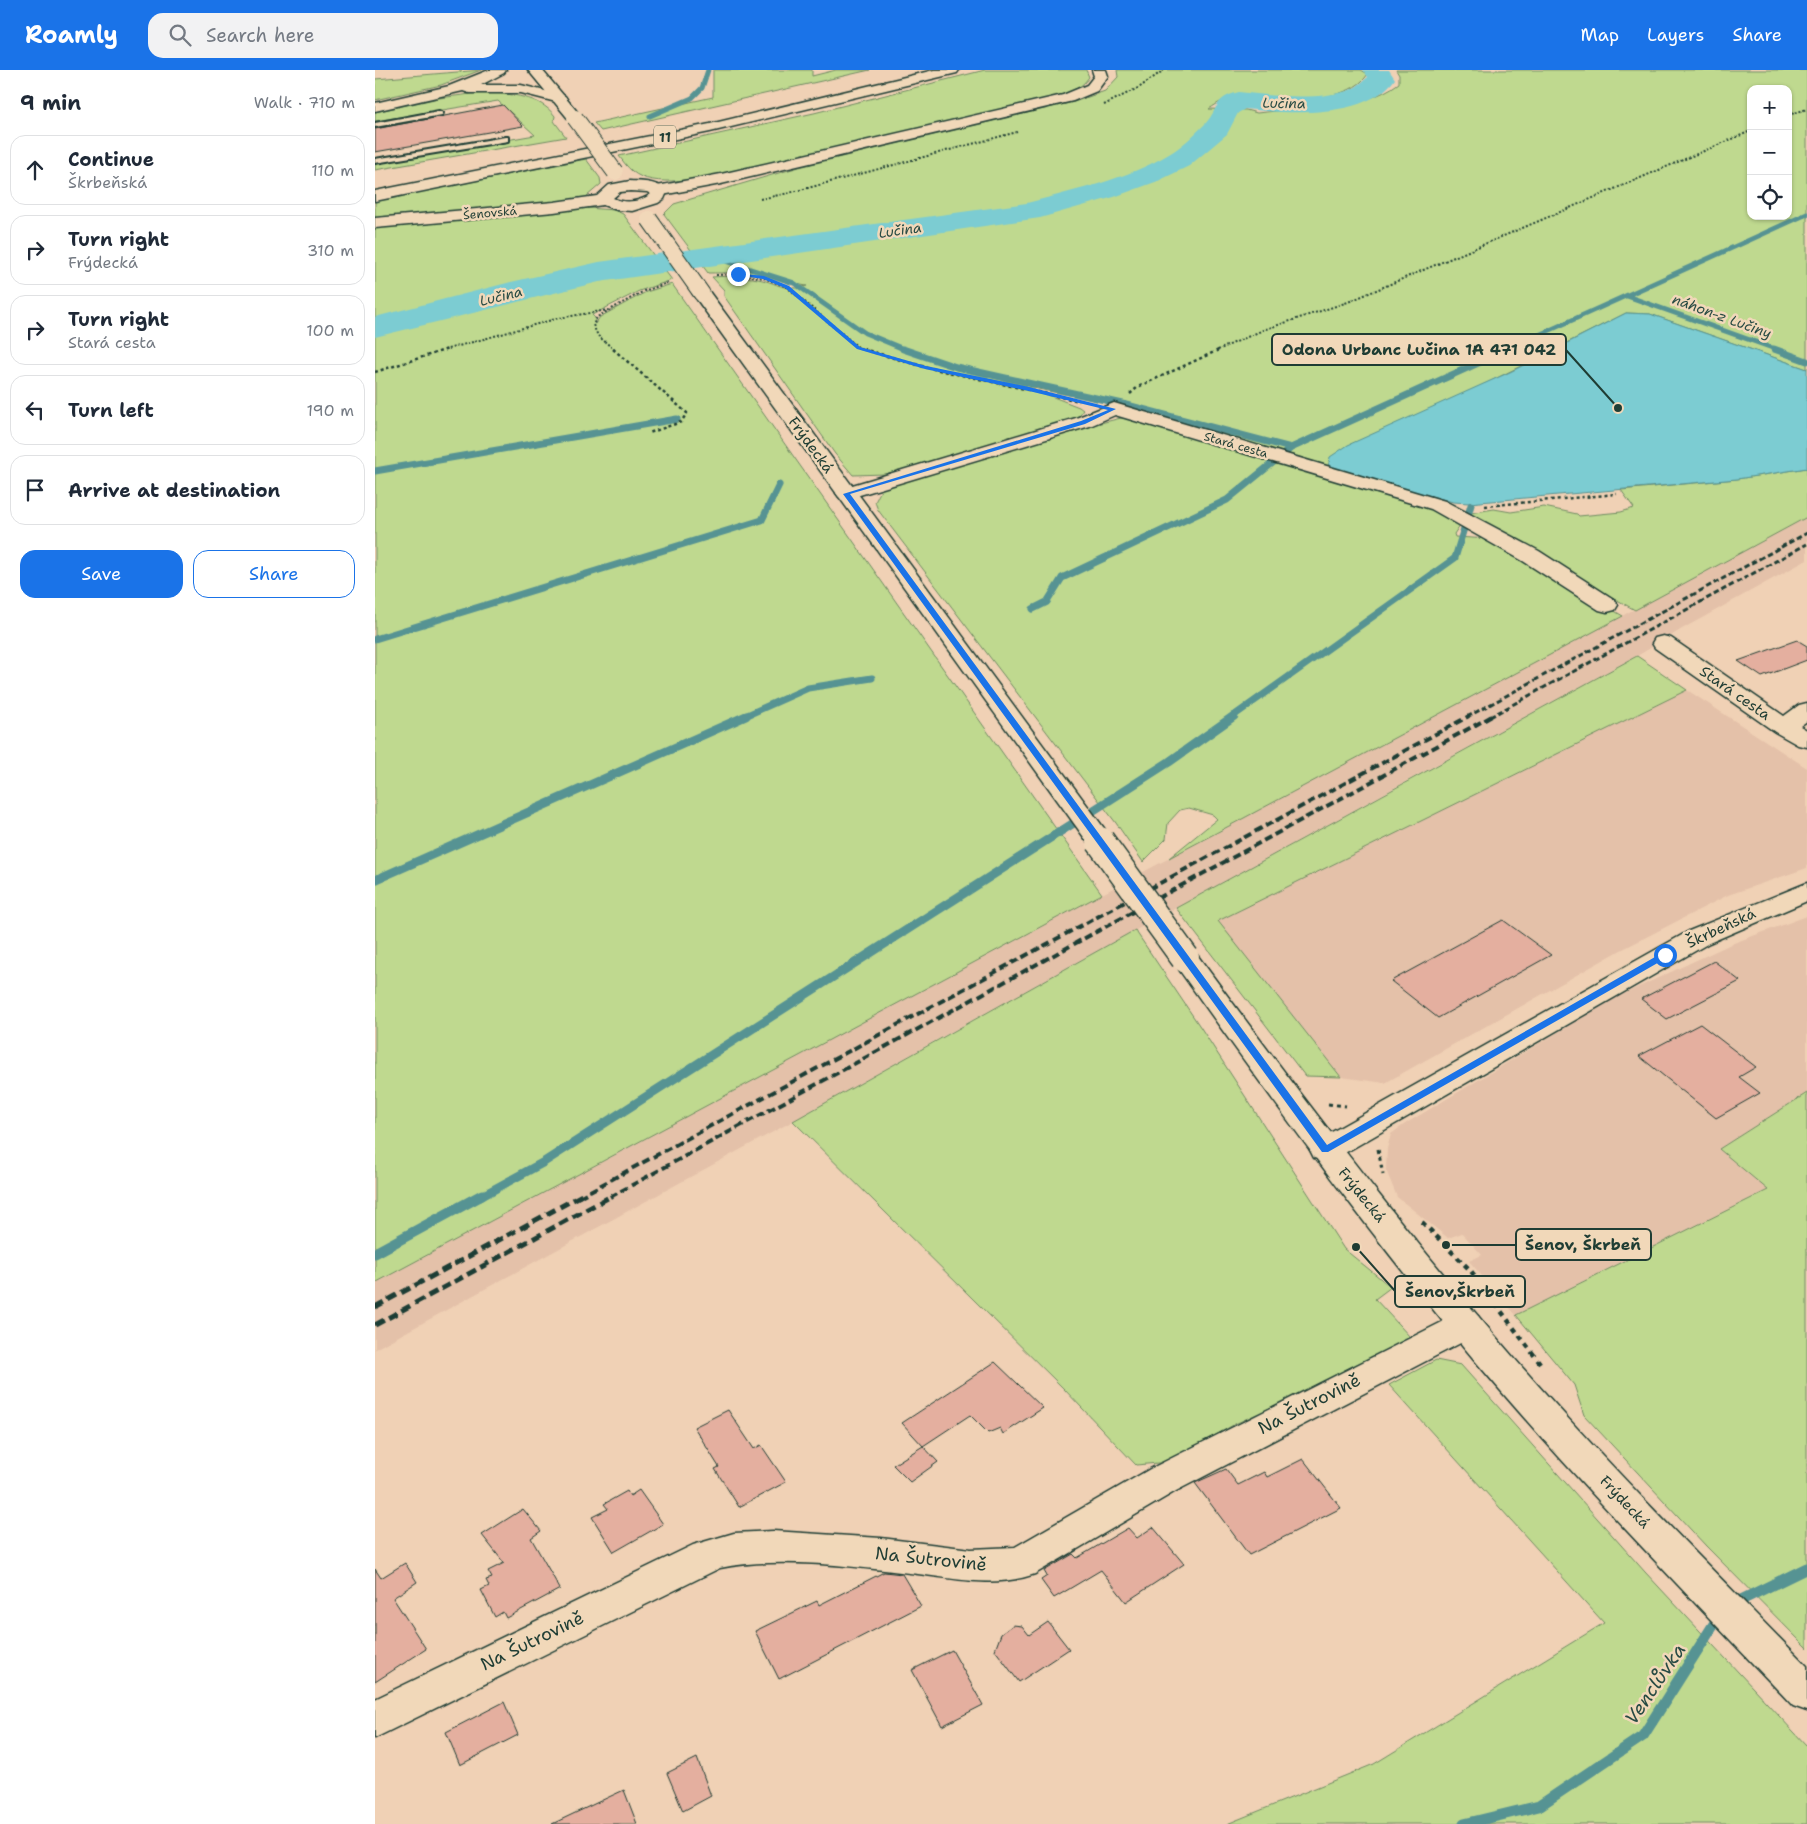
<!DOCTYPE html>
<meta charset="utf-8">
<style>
:root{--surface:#fff;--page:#f2f2f3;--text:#1f2937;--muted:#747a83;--line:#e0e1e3;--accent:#1a73e8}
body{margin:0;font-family:"Shantell Sans",sans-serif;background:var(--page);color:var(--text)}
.controls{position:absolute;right:15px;top:15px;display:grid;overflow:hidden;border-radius:10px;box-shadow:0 1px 4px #0004}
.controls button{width:45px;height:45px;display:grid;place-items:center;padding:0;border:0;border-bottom:1px solid var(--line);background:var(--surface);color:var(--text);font:25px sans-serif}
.stop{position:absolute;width:15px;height:15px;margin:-11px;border:4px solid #1a73e8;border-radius:50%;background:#fff}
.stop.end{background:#1a73e8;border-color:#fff;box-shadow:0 1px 5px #0008}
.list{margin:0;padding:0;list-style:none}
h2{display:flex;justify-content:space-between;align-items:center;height:65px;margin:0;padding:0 20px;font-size:21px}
h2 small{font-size:16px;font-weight:400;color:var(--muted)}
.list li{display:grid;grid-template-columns:32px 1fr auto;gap:15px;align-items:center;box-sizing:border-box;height:70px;margin:0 10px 10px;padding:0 10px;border:1px solid var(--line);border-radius:15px}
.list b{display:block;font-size:19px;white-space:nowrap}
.list p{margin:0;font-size:16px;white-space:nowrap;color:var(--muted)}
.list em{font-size:16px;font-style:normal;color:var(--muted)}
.actions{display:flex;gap:10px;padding:15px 20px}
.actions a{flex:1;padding:11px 0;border:1px solid var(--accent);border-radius:15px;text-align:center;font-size:18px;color:var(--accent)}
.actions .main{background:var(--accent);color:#fff}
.icon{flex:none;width:28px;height:28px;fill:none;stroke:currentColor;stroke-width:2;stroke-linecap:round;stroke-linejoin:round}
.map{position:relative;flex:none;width:1432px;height:1754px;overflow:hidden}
header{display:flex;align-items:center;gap:30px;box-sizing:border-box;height:70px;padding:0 25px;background:var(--accent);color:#fff}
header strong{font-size:24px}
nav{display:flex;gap:28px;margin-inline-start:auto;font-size:18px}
.search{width:350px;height:45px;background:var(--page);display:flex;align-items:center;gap:12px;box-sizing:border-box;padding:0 18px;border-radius:15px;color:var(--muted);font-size:19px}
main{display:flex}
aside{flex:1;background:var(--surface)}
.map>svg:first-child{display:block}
</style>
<header>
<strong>Roamly</strong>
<div class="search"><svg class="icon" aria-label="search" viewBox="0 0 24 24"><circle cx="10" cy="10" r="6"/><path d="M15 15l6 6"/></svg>Search here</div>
<nav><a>Map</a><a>Layers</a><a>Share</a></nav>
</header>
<main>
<aside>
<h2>9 min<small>Walk · 710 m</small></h2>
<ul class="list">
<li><svg class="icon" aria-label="ahead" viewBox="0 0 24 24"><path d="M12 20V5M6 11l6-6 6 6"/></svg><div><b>Continue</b><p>Škrbeňská</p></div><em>110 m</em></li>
<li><svg class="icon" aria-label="right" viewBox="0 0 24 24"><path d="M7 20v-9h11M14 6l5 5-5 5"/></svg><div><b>Turn right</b><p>Frýdecká</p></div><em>310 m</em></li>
<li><svg class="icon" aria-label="right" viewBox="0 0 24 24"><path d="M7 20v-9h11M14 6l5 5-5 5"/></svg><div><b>Turn right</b><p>Stará cesta</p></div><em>100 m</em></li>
<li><svg class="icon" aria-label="left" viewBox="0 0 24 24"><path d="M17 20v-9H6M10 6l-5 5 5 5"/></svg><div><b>Turn left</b></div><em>190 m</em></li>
<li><svg class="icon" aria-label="arrive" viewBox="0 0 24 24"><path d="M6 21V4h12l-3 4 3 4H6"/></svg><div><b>Arrive at destination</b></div></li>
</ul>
<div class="actions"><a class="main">Save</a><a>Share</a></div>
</aside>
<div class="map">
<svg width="1432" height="1754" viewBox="0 0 1432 1754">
<rect width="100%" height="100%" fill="#f0d1b5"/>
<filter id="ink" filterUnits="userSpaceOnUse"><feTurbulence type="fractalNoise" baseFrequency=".02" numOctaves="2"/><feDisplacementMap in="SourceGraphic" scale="10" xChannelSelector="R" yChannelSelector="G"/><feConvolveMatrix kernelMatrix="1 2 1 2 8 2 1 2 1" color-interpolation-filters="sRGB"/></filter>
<g filter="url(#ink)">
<path fill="#e4c1a9" d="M1432,447V490L1307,559L1262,586L1037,708L565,968L418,1051L0,1279V1213Z
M1312,620L1432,698V798L1353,825L1246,880L1010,1013L966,1007L842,851Z
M1432,846V1023L1345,1079L1393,1120L1141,1245L1094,1191L1107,1185L1087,1163L1073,1168L1022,1127L1011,1100L1012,1079L1016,1064L1030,1054L1240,928L1356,874Z"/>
<path fill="#bfd98f" stroke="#6f8b62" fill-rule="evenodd" d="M106,0L66,15L0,30V9Z
M338,0H437V6L461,0H495L226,61L219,53L338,27Z
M610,0H711L714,7C705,20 693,23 678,27L353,103C328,107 278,120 257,101C252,97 248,91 244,86L439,43Z
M742,0H986L993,4C975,32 922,29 892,28C883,27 874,25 865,25C854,26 843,33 834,39L871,40L882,43C929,37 985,42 1024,13V5L1021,0H1432V299L1275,244L1251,243L955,392L953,398L734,333L556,298L668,323L704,337L708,340L701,350L533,399L511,404L478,405L460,384L349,226V220L337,207C352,206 368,206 383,209C404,213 408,222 432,216C415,214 401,209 385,205C367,202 350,203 333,203L289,144L299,134L424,97L699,32L730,21L743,7ZM1376,19H1413V146H1376Z
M112,22C136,25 164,25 180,46L179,51L191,67L0,100V93L160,65L123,31L0,51V42L64,28Z
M211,89L225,108L226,114L211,127L204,129L0,150V131Z
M212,138L239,140L248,144L297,210L264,221L217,245L220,248V254L225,247L271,222L297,214L727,824L0,1213V157Z
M746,348L759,349L1068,442L1085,455L1079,464L1080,467L1115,469L1248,546L794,788L842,749L838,745L814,738L805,740L793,753L791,769L768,792L741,753L503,440L500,432L507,418L693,361Z
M1432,398V447L1260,540L1089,444L1119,439L1136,442L1169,437L1202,444L1204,446L1246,442L1259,438L1246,420L1362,409Z
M1262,586L1312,620L843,851L966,1007L930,1006L801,838Z
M760,860L826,958L969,1179L1016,1217L1000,1229L1036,1268L994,1292L860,1354L794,1392L761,1395L689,1319L418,1051Z
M1432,1023V1578L1331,1476L1209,1345L1199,1315L1141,1245L1393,1120L1344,1079Z
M1061,1290L1086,1295L1270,1502L1432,1676V1754H852L999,1694L1229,1553L1014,1315Z"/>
<path fill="#7bccd2" stroke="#569393" d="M1251,243L1275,244L1432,299V398L1362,409L1094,433L1078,432L953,398L955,387L973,375L1135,302Z"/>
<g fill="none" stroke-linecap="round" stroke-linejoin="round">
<path stroke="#569393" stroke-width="5" d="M275,46L317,28L327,18L333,0
M332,185L419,213L490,263L531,280
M1252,226L1403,280
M1131,280L1432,144"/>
<path stroke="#569393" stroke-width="7" d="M528,279L581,297L748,334L916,378
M1399,279L1432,291
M0,401L302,349
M658,539L672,532L687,508L852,430L916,378L1134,279
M0,569L387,450L404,415
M368,647L433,618L497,608
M857,647L1080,488L1096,435"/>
<path stroke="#569393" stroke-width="9" d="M0,810L371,646
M105,1127L169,1092L794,692L859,646"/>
<path stroke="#569393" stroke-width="11" d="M0,1183L107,1125
M1358,1534L1432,1498
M1089,1754L1164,1736L1268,1666L1346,1543"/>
<path fill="#7bccd2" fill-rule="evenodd" d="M988,0H1014L1020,9C992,49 913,44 870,39L863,43L852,64L814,96L783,111L739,127L665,148L224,212L0,267V247L136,212L224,192L652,133C698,121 753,109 794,84C806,77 819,65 829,55C844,40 838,28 864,22C894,26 949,31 977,19C983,16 988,11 993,7Z"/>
</g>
<path fill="#e4af9f" stroke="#1f3d34" d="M128,35L148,56L0,82V59Z
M1422,570L1432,576V590L1387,607L1363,591Z
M1128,850L1176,885L1063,948L1016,911Z
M1339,891L1365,911L1292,949L1266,929Z
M1325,954L1381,997L1364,1007L1385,1023L1341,1048L1264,986Z
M620,1292L668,1338L628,1364L625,1358L613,1363L595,1345L548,1376L527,1353Z
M353,1340L379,1379L386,1375L411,1412L364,1437L340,1399L344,1397L319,1357Z
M548,1376L563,1392L535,1412L518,1395Z
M928,1389L966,1438L874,1485L820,1413L851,1399L863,1415L889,1402L892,1407Z
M264,1420L288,1454L239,1482L217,1447L233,1439L229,1434L252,1421L255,1426Z
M148,1439L166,1461L156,1468L185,1519L131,1548L128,1542L120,1547L106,1520L114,1516L111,1510L117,1508L113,1501L129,1493L107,1465Z
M778,1457L809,1494L751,1532L726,1500L679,1528L666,1510L672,1506L669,1501L698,1484L702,1488L753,1458L762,1468Z
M30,1493L42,1512L18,1528L51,1579L0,1612V1499L6,1508Z
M509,1502L527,1504L546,1536L404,1609L380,1561L442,1531L444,1535Z
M673,1552L694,1579L644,1612L620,1580L626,1564L638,1555L647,1556L654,1565Z
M577,1580L608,1635L567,1656L537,1600Z
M129,1632L143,1665L85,1695L71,1662Z
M322,1688L336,1726L308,1741L292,1703Z
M249,1720L262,1754H177L236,1726Z"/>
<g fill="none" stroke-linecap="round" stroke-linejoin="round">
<defs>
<path id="service" d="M64,41L68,43L67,45L0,57V53Z
M130,67H133V71L0,93V89Z"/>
<path id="minor" d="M739,333L1070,431L1164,481L1240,530L1243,535L1240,540L1232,542L1224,540L1148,491L1056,439L740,345L715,356L478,427L471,429L464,427L461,423L464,419L701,348Z
M1288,566L1296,568L1409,646L1424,635L1432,633V651L1425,656L1432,660V677L1423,675L1400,662L1280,578L1277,573L1280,568Z
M1432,813V831L1334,873L961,1088L950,1091L939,1088L935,1080L939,1072L1314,861Z
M1091,1242L1103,1246L1108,1255L1103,1264L801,1421L660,1504C621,1518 583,1509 543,1504C484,1497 404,1486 345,1498L0,1668V1629L318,1475L359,1463L398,1461L506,1468L596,1479L640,1477L775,1399L1079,1246Z"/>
<path id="secondary" d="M153,0H167L205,45L207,48L205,51H195Z
M255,111C268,112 283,111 292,122L289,129L283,133L257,141L242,140L228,135L179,142L0,158V148L179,132L222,126L234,115ZM255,121L272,122L276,124C265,132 250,134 238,128L245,122Z
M327,219L333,220L734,765L738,771L734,777L725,779L716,777L318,224L321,220Z
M810,879L820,882C918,1015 1018,1147 1126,1273C1223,1386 1328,1490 1432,1596V1641L1418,1636C1311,1523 1202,1412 1102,1293C995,1165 897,1030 800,894L796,888L800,882Z"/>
<path id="trunk" d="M114,0H131L129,3L106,15H146L190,26L192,29L190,32L185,33L146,23H94L88,21L0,41V33L74,16Z
M559,0H584L582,3L335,62L0,131V121L335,54Z
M717,0H731L733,6L722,21L698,31L346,114L282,126L276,124L274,121L276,118L282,116L346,104L688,25L712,15L719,6Z"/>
</defs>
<use href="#service" stroke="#1f3d34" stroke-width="4"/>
<use href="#minor" stroke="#1f3d34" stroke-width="3"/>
<use href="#secondary" stroke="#1f3d34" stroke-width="3"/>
<use href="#trunk" stroke="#1f3d34" stroke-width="3"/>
<path stroke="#1f3d34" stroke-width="2" stroke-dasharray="2 2" stroke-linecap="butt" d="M729,35L765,17L789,0
M1413,45L1432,39
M385,129L414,123L642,62
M341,205L363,204L389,208L412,217L484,278L493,280
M69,280L184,248L233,240
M240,280L223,266L218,255L222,247L269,221L293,213
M843,280L888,260L973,232L1376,61"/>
<path stroke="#1f3d34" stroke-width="2.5" stroke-dasharray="3 3" stroke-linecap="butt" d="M238,279L312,343L306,352L274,363
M488,279L550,297L704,331
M0,302L73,279
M755,324L763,317L846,279
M1110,436L1242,424"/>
<path stroke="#1f3d34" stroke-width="3" stroke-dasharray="4 4" stroke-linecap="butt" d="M953,1034L971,1036
M1003,1079L1008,1105"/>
<path stroke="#1f3d34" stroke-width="4.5" stroke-dasharray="5 5" stroke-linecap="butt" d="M1047,1152L1096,1201L1165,1293"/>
<use href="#service" fill="#f1d8b9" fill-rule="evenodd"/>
<use href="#minor" fill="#f1d8b9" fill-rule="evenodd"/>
<use href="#secondary" fill="#f1d8b9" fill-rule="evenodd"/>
<use href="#trunk" fill="#f1d8b9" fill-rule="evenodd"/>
<path stroke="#1f3d34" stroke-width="3" stroke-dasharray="5.5 3" stroke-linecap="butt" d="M1092,647L1432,463
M1115,647L1432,474"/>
<path stroke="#1f3d34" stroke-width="4" stroke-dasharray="8 4" stroke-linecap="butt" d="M204,1127L1094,646
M235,1127L1117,646"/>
<path stroke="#1f3d34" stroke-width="5" stroke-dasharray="10 5" stroke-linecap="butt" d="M0,1237L207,1125
M0,1255L238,1125"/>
<defs>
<path id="secondary-bridge-far1" d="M200,48L240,102
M274,149L327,224"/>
<path id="secondary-bridge" d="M725,771L810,888"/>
</defs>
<use href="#secondary-bridge-far1" stroke="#1f3d34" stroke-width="18" stroke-linecap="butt"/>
<use href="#secondary-bridge" stroke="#1f3d34" stroke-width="31" stroke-linecap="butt"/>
<use href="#secondary-bridge-far1" stroke="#f1d8b9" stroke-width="16"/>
<use href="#secondary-bridge" stroke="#f1d8b9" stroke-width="28"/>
</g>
</g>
<path fill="#1a73e8" d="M361,203L389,206L414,216L485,277L551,296L654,317L741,339L710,354L475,424L952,1075L1287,883H1293V887L953,1082H947L468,424L706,351L733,340L654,321L550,299L482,279L410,218L388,209L361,205Z"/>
<g text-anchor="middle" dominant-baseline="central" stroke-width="5" stroke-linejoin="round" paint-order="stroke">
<g font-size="12" fill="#1f3d34" stroke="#f1d8b9">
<text transform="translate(115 143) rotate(-5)">Šenovská</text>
<text transform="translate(861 375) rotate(16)">Stará cesta</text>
</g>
<g font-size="14" font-style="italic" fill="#284b44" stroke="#f1d8b9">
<text transform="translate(909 33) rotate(1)">Lučina</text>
<text transform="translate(525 160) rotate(-8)">Lučina</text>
<text transform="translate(126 226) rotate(-14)">Lučina</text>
<text transform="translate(1347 246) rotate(20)">náhon-z Lučiny</text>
</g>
<rect fill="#f1d8b9" stroke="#5e6c5c" stroke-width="1" x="279" y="55.5" width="22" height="23" rx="4"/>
<g font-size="14" font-weight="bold" fill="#1f3d34">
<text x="290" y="67">11</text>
</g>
<g font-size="15" fill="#1f3d34" stroke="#f1d8b9">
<text transform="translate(436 375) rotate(54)">Frýdecká</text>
<text transform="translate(1360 623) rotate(35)">Stará cesta</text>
<text transform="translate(1346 858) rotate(-25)">Škrbeňská</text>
<text transform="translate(987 1125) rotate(51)">Frýdecká</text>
<text transform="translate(1250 1432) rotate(47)">Frýdecká</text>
</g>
<g font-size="18" fill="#1f3d34" stroke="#f1d8b9">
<text transform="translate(934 1334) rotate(-27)">Na Šutrovině</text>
<text transform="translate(556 1489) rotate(6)">Na Šutrovině</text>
<text transform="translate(157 1571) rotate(-26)">Na Šutrovině</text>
</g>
<g font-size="19" font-style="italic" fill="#284b44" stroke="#f1d8b9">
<text transform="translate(1280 1614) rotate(-56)">Venclůvka</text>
</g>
</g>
<path fill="none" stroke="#1f3d34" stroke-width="2" d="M1243 338L1191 280M1071 1175L1141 1175M981 1177L1020 1221"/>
<g fill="#1f3d34" stroke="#f1d8b9" stroke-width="2">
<circle cx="1243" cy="338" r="5"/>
<circle cx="1071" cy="1175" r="5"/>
<circle cx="981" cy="1177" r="5"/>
</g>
<g fill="#f1d8b9" stroke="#1f3d34" stroke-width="2">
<rect x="897" y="264" width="294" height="31" rx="5"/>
<rect x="1141" y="1159" width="135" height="31" rx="5"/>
<rect x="1020" y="1206" width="130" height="31" rx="5"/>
</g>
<g font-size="16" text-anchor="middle" font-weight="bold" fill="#1f3d34">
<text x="1044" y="285">Odona Urbanc Lučina 1A 471 042</text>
<text x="1208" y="1180">Šenov, Škrbeň</text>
<text x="1085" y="1227">Šenov,Škrbeň</text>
</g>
</svg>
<div class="controls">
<button>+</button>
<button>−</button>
<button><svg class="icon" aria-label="locate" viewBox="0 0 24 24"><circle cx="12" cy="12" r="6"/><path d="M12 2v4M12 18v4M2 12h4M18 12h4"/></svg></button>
</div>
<div class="stop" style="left:1290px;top:885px"></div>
<div class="stop end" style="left:363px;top:204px"></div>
</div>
</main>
